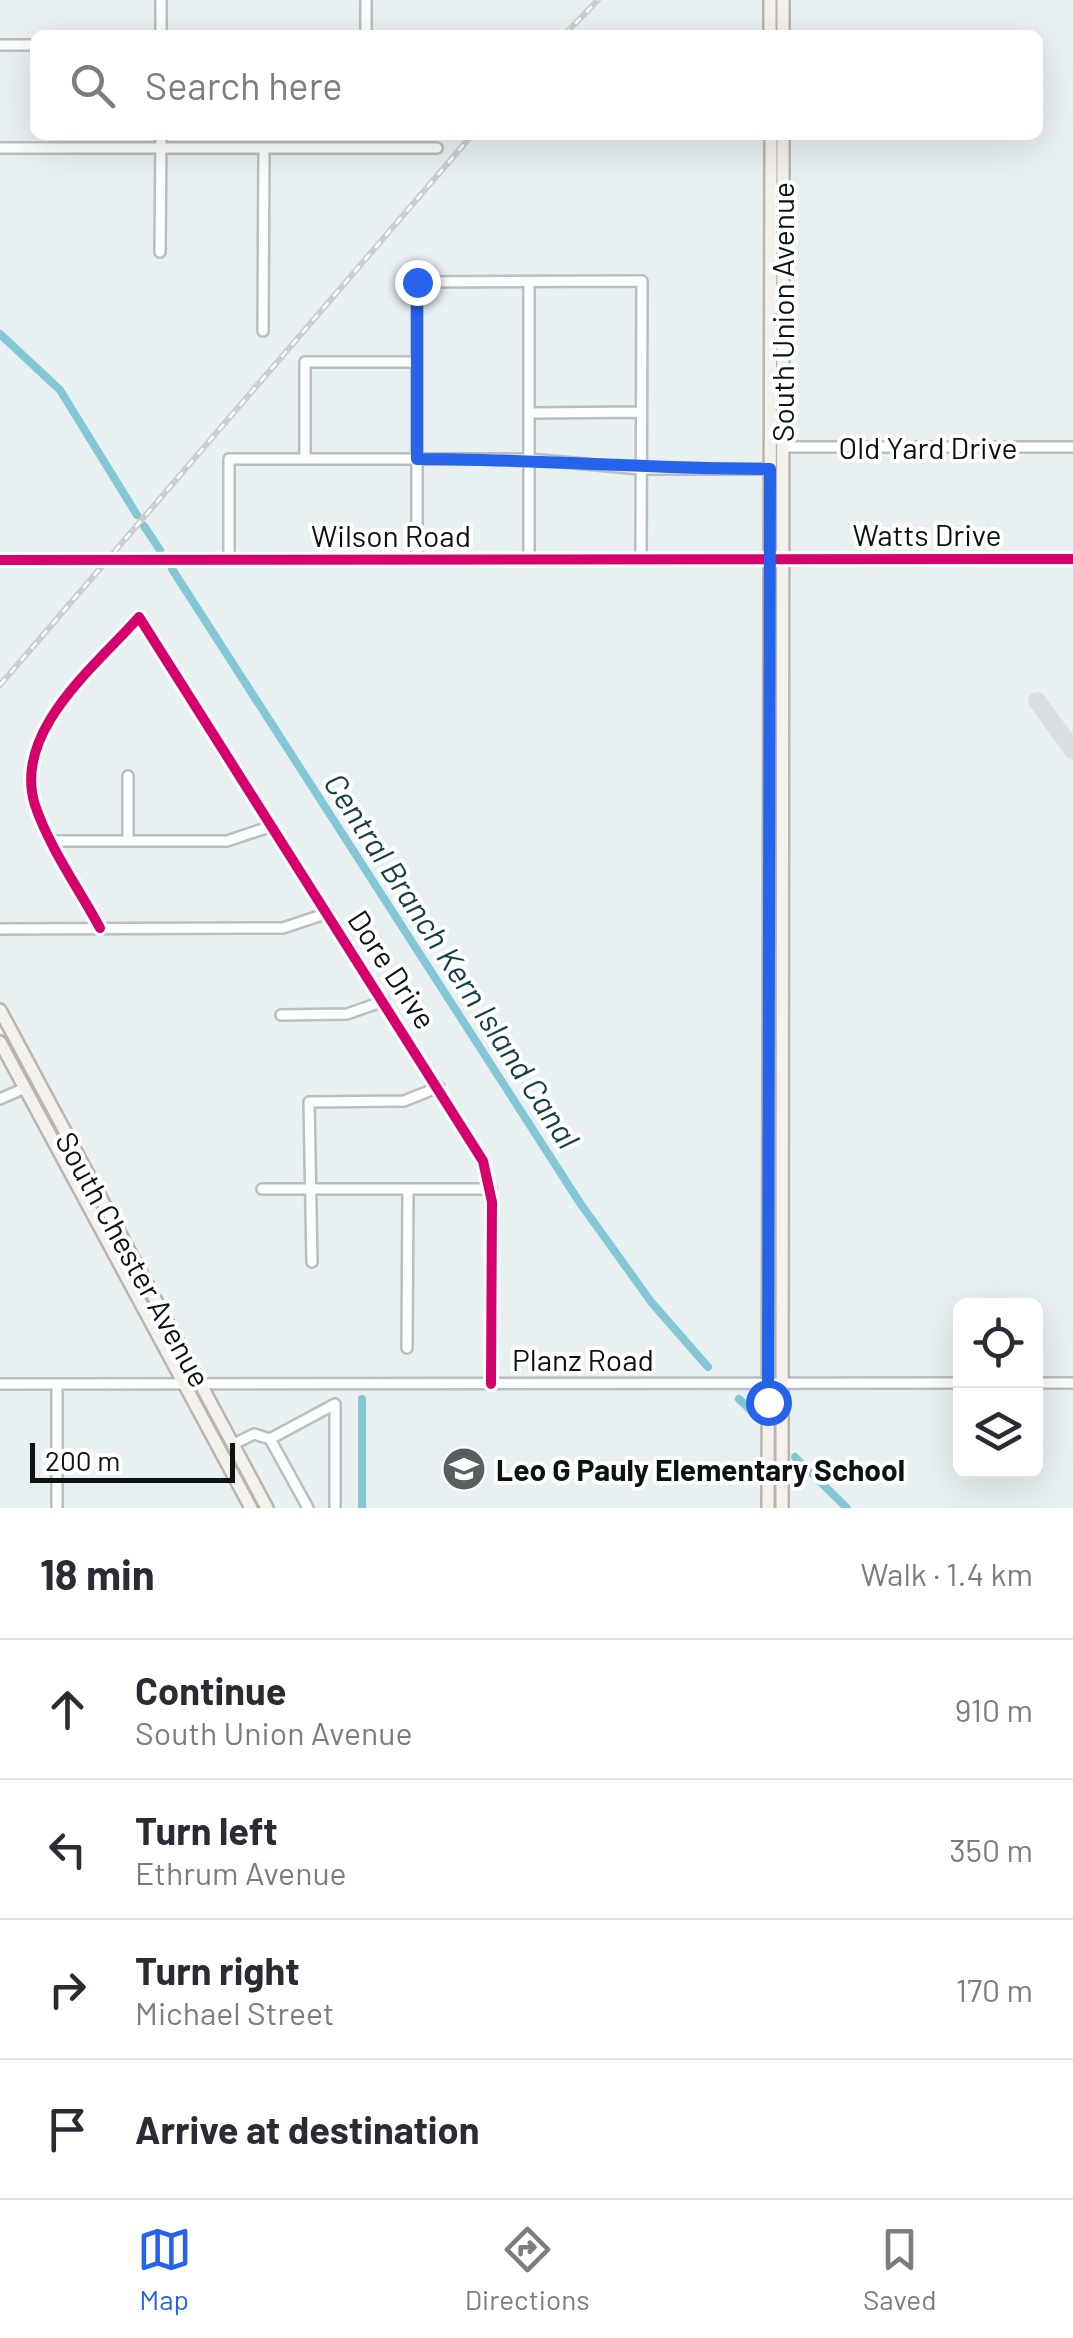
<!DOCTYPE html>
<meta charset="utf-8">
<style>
:root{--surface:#fff;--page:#f7f7f7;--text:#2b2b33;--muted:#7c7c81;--line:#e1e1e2;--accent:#2563eb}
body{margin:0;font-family:Barlow,sans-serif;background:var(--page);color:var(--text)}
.controls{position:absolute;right:30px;bottom:30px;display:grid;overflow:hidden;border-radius:15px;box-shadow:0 10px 40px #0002}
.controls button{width:90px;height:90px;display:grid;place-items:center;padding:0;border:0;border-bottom:2px solid var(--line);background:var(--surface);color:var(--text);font:50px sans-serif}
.scale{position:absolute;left:30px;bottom:25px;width:205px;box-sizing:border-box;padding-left:10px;border:5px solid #0c1112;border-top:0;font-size:28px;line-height:35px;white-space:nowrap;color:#0c1112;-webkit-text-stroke:8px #fff;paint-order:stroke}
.stop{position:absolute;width:30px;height:30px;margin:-22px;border:8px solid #2563eb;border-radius:50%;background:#fff}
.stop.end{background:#2563eb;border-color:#fff;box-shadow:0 2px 10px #0008}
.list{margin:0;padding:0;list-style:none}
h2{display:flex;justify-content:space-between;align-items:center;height:130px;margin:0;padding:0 40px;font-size:42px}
h2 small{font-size:32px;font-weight:400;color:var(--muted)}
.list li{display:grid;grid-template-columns:65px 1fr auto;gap:30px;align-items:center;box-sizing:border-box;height:140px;padding:0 40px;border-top:2px solid var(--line)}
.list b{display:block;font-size:38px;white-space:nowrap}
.list p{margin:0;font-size:32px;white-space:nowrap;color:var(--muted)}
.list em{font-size:32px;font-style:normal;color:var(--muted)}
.icon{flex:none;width:55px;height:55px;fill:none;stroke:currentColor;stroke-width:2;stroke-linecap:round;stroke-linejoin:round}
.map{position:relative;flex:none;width:1073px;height:1508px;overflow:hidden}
.search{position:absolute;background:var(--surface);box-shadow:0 10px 40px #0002;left:30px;right:30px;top:30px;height:110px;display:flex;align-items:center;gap:25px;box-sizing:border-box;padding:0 35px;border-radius:15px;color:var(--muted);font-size:38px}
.sheet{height:690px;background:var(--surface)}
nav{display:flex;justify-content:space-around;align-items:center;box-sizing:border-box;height:140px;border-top:2px solid var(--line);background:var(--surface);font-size:28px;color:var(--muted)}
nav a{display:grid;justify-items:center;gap:5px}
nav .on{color:var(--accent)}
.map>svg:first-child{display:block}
</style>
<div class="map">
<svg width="1073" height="1508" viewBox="0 0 1073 1508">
<rect width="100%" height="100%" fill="#e8f0f2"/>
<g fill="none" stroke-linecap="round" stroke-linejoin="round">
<path stroke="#82c7d3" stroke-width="8" d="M0,334L60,390L137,515
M144,526L160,550
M172,569L580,1203L652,1303L708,1367
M739,1399L757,1416
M795,1457L847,1508
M362,1508V1399"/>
<path stroke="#dadee0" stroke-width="18" d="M1037,701L1073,750"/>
<defs>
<path id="minor" d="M161,0V35
M366,35V0
M0,45H35
M0,148H437
M160,252L161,135
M263,331L264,148
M529,413L641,412
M782,447H1073
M305,459V362H417
M0,560L1073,559
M229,560V459H529L641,469H770
M417,560V282L642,281L641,559
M529,560V282
M128,776V841
M53,841H227L272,826
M100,928C79,889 49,847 35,805C12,731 96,666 139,617L483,1161L492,1202L491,1384
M0,929L283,928L328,913
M281,1015L347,1014L384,1001
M0,1099L25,1088
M262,1189H491
M312,1262L309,1102L404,1101L439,1087
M407,1348L408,1189
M1036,1383H1073
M0,1384L960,1383
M270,1439L308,1508
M234,1444L254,1434L270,1439L335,1404V1508
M57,1508V1384"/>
<path id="major" d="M770,35V0
M783,35V0
M0,1010L267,1508
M0,1042L251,1508
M768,1508L771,135
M782,1508L783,135"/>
</defs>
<use href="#minor" stroke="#b9bec0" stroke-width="14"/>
<use href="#major" stroke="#b8b5ae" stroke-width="16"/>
<use href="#minor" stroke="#fcfdfd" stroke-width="9"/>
<use href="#major" stroke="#f4f1ed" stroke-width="11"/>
<defs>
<path id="rail" d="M564,35L598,0
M0,685L472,135"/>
</defs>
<use href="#rail" stroke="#cbcdce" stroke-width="6"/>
<use href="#rail" stroke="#fff" stroke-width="2.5" stroke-dasharray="8" stroke-linecap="butt"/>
<defs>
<path id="cycleway" d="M0,560L1073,559
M100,928C79,889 49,847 35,805C12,731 96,666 139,617L483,1161L492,1202L491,1384"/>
</defs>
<use href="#cycleway" stroke="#fff" stroke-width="16"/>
<use href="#cycleway" stroke="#d6006c" stroke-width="10"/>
</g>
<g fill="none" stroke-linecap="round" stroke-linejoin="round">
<path stroke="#2563eb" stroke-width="12" d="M417,282V459C535,459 652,469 770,469L768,1402"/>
</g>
<defs>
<symbol id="school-disc" viewBox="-11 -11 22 22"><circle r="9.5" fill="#595f60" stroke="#fff"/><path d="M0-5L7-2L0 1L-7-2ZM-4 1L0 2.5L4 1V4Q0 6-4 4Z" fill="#fff"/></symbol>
</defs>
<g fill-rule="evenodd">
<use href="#school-disc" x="439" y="1444" width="50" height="50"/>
</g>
<g text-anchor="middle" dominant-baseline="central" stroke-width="8" stroke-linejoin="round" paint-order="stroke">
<g font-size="30" fill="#0c1112" stroke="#fff">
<text transform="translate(782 312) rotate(-90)">South Union Avenue</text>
<text x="928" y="447">Old Yard Drive</text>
<text x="927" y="534">Watts Drive</text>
<text x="391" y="535">Wilson Road</text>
<text transform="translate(393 969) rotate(57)">Dore Drive</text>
<text transform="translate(134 1259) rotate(61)">South Chester Avenue</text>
<text x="583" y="1359">Planz Road</text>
</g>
<g font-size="30" font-weight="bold" fill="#0c1112" stroke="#fff" text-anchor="start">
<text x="496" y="1469">Leo G Pauly Elementary School</text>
</g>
<g font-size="32" font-style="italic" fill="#123e46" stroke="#fff">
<text transform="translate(453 960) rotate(57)">Central Branch Kern Island Canal</text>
</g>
</g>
</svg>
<div class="controls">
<button><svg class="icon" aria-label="locate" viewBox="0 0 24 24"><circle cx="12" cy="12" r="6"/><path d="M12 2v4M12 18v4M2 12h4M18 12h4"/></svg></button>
<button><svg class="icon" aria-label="layers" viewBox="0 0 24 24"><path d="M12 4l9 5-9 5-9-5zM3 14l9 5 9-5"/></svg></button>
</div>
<div class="scale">200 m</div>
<div class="stop" style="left:768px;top:1402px"></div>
<div class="stop end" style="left:417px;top:282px"></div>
<div class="search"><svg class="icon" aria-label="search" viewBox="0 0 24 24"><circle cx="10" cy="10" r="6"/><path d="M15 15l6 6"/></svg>Search here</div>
</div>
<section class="sheet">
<h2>18 min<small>Walk · 1.4 km</small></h2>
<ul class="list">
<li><svg class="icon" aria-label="ahead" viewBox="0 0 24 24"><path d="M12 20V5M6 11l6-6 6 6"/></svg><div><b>Continue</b><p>South Union Avenue</p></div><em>910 m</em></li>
<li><svg class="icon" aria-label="left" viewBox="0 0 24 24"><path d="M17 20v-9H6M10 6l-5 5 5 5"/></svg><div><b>Turn left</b><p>Ethrum Avenue</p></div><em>350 m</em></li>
<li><svg class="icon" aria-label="right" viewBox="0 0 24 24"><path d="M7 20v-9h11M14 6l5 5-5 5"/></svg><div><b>Turn right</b><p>Michael Street</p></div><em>170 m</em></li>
<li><svg class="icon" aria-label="arrive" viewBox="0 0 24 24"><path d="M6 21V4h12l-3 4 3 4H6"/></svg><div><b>Arrive at destination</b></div></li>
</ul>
</section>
<nav>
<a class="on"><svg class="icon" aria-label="map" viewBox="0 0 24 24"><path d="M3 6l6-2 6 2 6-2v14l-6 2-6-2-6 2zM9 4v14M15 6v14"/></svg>Map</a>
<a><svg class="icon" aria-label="directions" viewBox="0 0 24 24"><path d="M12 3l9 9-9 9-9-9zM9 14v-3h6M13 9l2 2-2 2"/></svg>Directions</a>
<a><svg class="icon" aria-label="saved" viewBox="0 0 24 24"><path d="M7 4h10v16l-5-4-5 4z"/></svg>Saved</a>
</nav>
